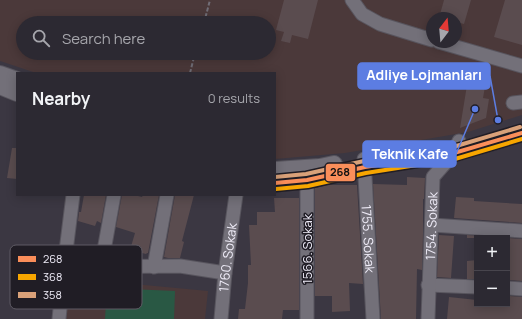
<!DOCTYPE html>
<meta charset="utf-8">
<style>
:root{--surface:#2c2932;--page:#38353e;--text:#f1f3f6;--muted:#a6a6ac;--line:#48454d}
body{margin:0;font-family:Manrope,sans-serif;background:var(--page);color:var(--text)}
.controls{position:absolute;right:12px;bottom:12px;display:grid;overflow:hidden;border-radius:0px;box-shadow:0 2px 10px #0003}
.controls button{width:36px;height:36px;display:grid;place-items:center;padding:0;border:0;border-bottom:1px solid var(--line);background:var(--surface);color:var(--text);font:20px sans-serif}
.compass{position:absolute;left:426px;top:12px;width:36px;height:36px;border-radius:50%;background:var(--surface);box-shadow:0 2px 10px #0003;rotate:16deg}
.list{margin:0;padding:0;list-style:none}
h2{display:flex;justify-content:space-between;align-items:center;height:52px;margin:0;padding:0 16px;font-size:17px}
h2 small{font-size:13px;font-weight:400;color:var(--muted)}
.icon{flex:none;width:22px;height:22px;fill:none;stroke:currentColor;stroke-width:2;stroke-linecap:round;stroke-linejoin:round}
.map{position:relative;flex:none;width:522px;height:319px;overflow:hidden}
.search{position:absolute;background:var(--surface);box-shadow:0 2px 10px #0003;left:16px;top:16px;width:260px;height:44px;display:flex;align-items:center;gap:10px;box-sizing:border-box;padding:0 14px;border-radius:22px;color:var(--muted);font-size:15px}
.panel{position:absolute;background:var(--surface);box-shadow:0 2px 10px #0003;left:16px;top:72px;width:260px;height:124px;border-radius:0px}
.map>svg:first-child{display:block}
</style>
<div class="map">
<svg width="522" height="319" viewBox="0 0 522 319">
<rect width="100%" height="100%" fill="#3b3742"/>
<path fill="#4b393a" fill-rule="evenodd" d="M0,0H522V115L468,132L345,153L275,159V73H36L0,61ZM432,18H456V42H432ZM23,23H269V53H23Z
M70,278L208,291L205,319H66Z"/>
<path fill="#295844" d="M107,288L175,291L174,319H105Z"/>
<path fill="#5a4c4f" d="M284,0H318L308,39L292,35L290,43L281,41L284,32L276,30Z
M444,0H471L464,24L456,22V18H439Z
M505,0H522V45L494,37Z
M468,79L486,81L483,98L489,99L486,118L460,128Z
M12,148H17V179L7,178Z
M407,177L425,178L424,199H423V234L422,270L417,269L416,319H381L373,184L407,185Z
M327,185H357L363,284L349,283L350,311L332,312V296H315V188Z
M84,195H106L101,223L97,221L95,226L78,221L79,213V212H81Z
M122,195H134L142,197L143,195H159L148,253H147L146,254L130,250L135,233L116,227Z
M175,195H194L182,241L184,242L180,258H168L164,257Z
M456,197L474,198V201L522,204V223L454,218Z
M274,198H299V310H283L282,319H238L239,309H245L248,283V265H251L249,225H257V212H275Z
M439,235L454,236L451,278L437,277Z
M467,235L507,238H467Z
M507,238L522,239V281L507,280Z
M477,260V279H467V261Z
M510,296L522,297V319H447L449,297L477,300V304H507V301H510Z"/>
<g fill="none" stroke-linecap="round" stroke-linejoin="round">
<defs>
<g id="minor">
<path d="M352,0L362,14L380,24L432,40"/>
<path d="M439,42L522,66"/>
<path d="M513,103L522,102"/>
<path id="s1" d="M364,159L373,319"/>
<path d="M432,225L522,231"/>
<path d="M64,267L180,266L225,273"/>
<path d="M101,267L114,195"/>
<path d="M154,267L167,195"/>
<path d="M428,285L477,287"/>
<path d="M507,288L522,289"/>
<path d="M59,319L64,267L73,195"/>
<path id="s2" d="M221,319L225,273L236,195"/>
<path d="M307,319V180"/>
<path id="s3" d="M428,319L433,177L454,153L459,141"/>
</g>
<path id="tertiary" d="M0,74L17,80
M0,86L17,93
M275,170L320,167L334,164
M275,183L307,180L365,167L454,153L522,133"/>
</defs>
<use href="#minor" stroke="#58555e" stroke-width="15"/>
<use href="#tertiary" stroke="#58555e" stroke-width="18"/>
<path stroke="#716e77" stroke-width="2" stroke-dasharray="4 2" stroke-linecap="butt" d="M204,23L210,0
M190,73L195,53"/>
<use href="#minor" stroke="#737079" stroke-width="13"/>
<use href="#tertiary" stroke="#737079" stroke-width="16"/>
<defs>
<path id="bus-1" d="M275,183L307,180L365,167L454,153L522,133"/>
<path id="bus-2" d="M276,189L308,186L366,173L455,159L522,139"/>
<path id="bus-3" d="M275,177L306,174L364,161L453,147L520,127"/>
</defs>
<use href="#bus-1" stroke="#201d25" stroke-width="7"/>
<use href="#bus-2" stroke="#201d25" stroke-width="7"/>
<use href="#bus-3" stroke="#201d25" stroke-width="7"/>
<use href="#bus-1" stroke="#fa8e5a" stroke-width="4"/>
<use href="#bus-2" stroke="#f7a600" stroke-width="4"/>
<use href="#bus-3" stroke="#d9a179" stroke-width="4"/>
</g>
<g text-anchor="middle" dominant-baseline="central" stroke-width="3" stroke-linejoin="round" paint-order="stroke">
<g font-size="13" fill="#efecf8" stroke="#201d25">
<text stroke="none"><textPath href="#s3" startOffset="93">1754. Sokak</textPath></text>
<text stroke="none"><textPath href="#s1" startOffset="80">1755. Sokak</textPath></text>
<text transform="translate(307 249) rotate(-90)">1566. Sokak</text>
<text stroke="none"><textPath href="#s2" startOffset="62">1760. Sokak</textPath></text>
</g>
</g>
<rect x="10" y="245" width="132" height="64" rx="6" fill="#201d25" stroke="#5e5b64" stroke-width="1"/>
<rect x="18" y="256" width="18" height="6" fill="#fa8e5a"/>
<rect x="18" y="274" width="18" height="6" fill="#f7a600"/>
<rect x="18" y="292" width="18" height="6" fill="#d9a179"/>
<g font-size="11" fill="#efecf8">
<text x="43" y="263">268</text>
<text x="43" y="281">368</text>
<text x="43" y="299">358</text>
</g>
<path fill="none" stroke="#5c7de2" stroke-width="1.5" d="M498 120L490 76M475 109L456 154"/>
<g fill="#5c7de2" stroke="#201d25" stroke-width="1.5">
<circle cx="498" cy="120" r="4"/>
<circle cx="475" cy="109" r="4"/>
</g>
<g fill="#5c7de2" stroke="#5c7de2" stroke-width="1.5">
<rect x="358" y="63" width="132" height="26" rx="4"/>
<rect x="363" y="141" width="93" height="26" rx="4"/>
</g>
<g font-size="14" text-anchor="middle" font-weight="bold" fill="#fff">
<text x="424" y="80">Adliye Lojmanları</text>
<text x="410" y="159">Teknik Kafe</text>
</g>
<rect stroke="#201d25" stroke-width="1.5" x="325" y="163" width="31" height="19" rx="4" fill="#fa8e5a"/>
<g font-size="11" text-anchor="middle" font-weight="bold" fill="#111">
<text x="340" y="176">268</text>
</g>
</svg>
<div class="controls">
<button>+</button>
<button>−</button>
</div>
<svg class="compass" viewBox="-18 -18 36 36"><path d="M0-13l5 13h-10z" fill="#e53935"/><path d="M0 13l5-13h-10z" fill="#a6a6ac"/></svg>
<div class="search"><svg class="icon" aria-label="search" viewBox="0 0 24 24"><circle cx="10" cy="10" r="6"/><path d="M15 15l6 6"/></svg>Search here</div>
<section class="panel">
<h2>Nearby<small>0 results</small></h2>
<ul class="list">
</ul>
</section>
</div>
